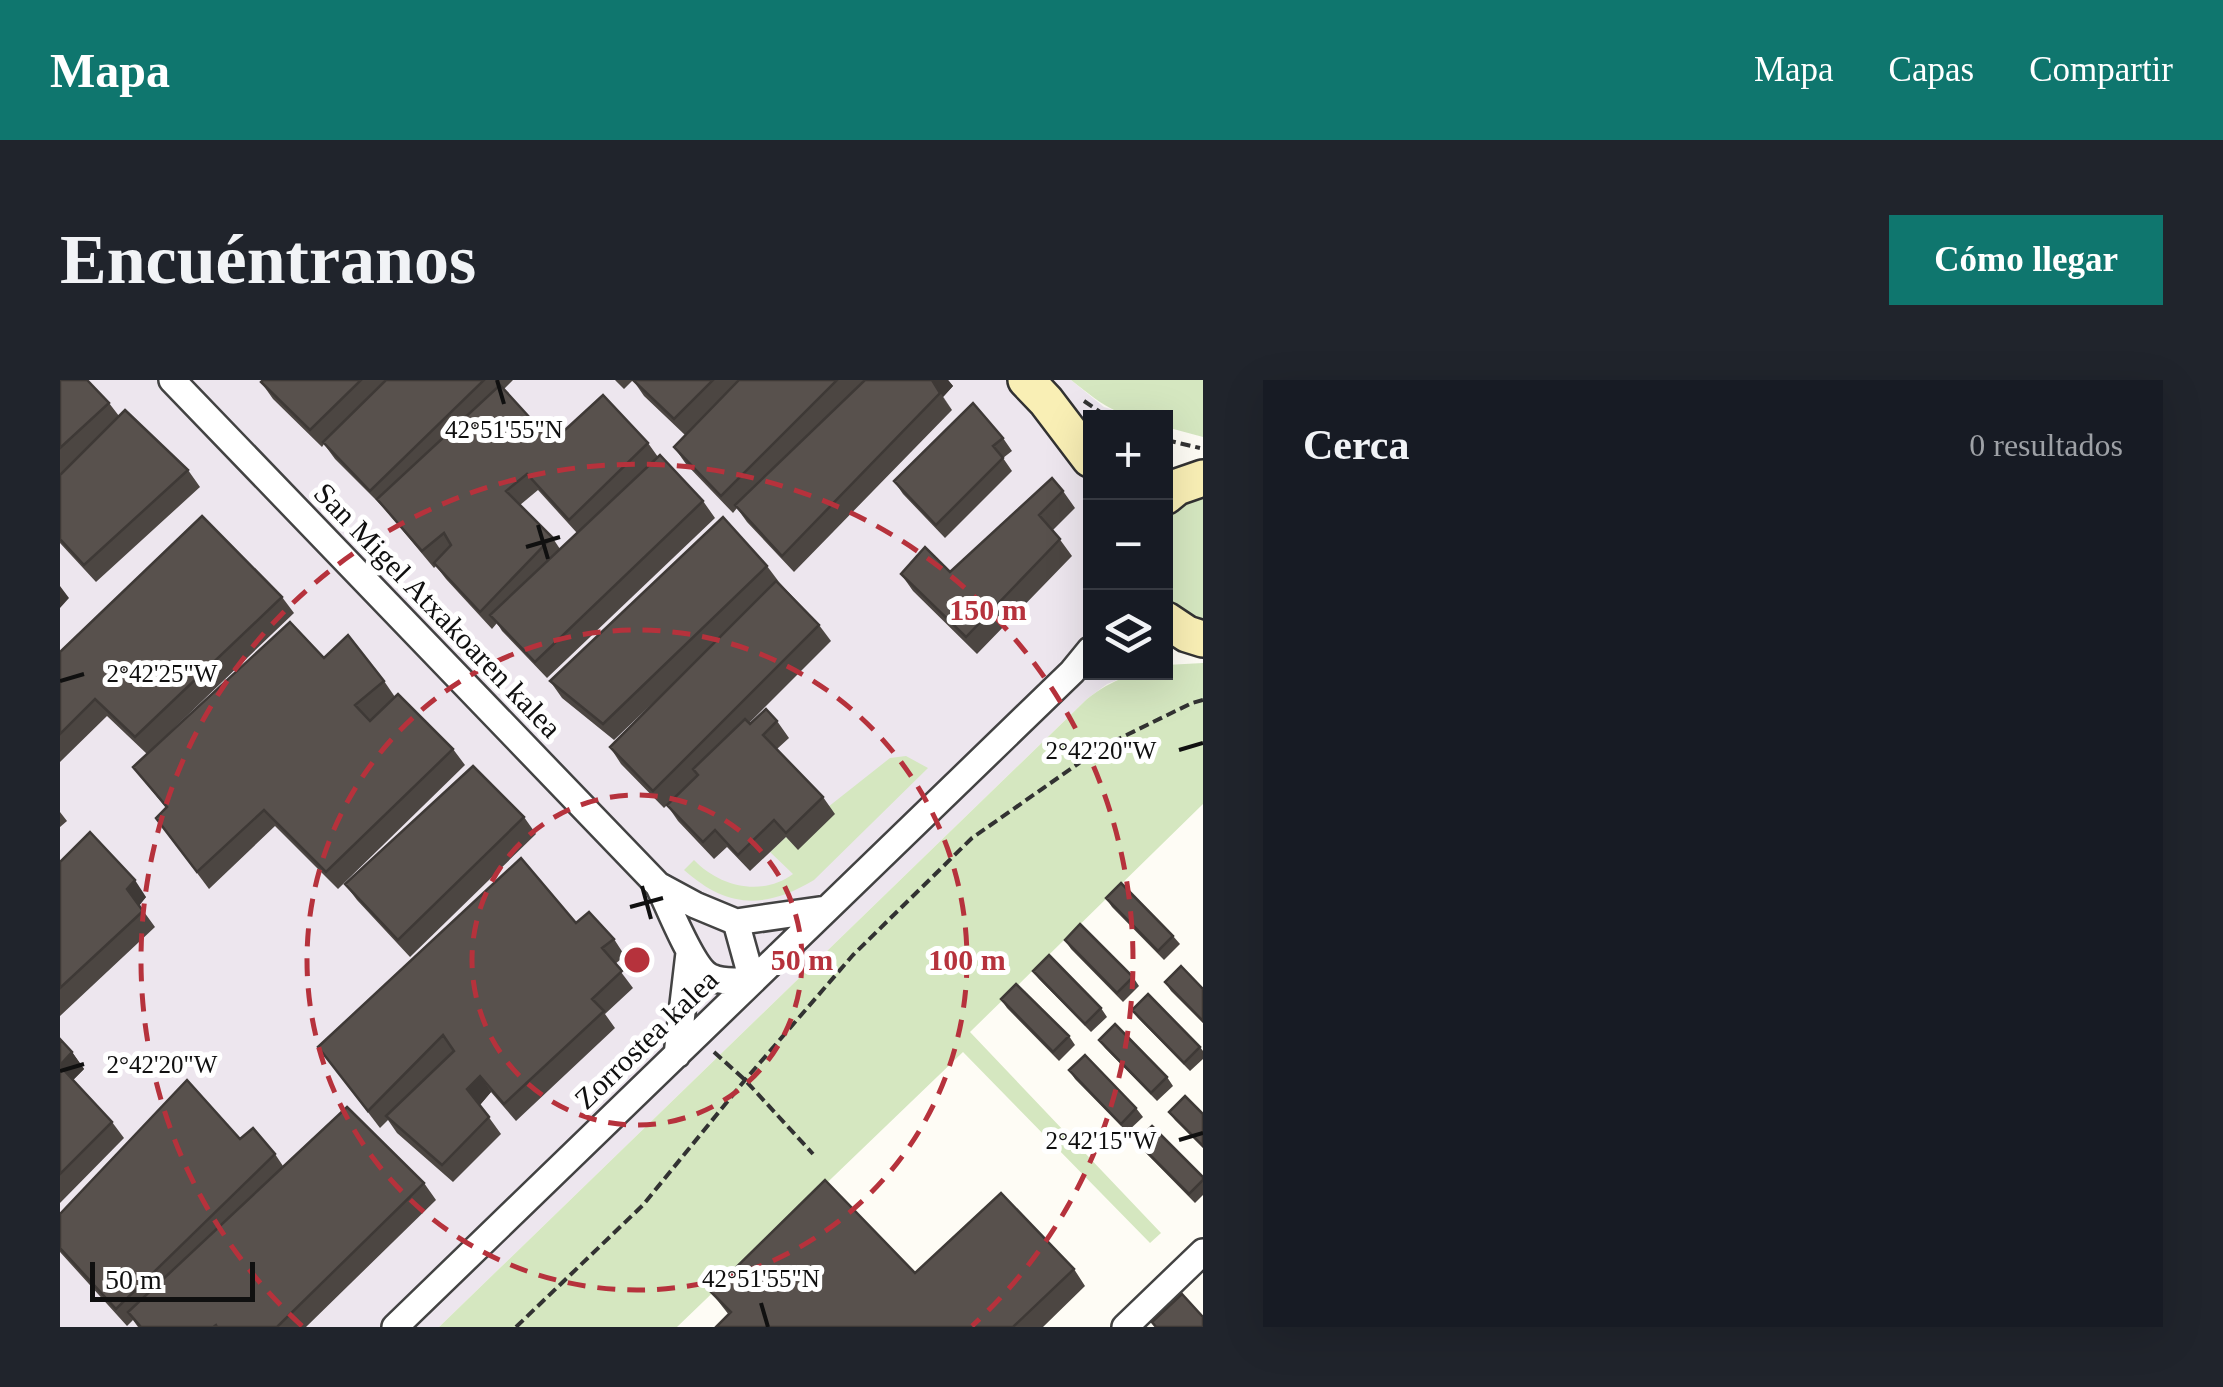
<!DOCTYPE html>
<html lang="es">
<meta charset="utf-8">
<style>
:root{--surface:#171b24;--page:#20242c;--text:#f1f3f6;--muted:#9ea1a6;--line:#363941;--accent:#0f766e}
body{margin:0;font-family:Georgia,serif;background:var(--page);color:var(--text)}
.controls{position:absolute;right:30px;top:30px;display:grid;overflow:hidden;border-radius:0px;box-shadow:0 10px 40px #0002}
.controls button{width:90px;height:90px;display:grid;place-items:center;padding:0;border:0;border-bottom:2px solid var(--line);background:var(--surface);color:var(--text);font:50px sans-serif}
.scale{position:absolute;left:30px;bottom:25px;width:165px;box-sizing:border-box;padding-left:10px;border:5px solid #101010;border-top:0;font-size:28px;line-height:35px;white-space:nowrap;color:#101010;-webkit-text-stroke:8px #fff;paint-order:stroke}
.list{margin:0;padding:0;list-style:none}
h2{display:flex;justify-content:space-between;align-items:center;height:130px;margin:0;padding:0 40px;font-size:42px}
h2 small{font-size:32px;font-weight:400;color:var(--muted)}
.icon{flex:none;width:55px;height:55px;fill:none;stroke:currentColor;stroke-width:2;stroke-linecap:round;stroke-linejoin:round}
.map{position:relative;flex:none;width:1143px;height:947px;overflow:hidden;border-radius:0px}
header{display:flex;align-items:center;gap:60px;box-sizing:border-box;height:140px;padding:0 50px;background:var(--accent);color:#fff}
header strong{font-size:48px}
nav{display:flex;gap:55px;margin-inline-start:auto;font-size:35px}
.intro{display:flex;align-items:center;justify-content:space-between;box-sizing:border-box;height:240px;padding:0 60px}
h1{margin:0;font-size:70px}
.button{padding:25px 45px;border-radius:0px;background:var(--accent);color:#fff;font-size:35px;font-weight:700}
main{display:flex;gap:60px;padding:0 60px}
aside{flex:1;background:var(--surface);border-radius:0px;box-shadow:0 10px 40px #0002}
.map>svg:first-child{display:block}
</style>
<header>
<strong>Mapa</strong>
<nav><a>Mapa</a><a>Capas</a><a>Compartir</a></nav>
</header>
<div class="intro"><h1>Encuéntranos</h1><a class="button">Cómo llegar</a></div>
<main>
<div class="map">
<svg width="1143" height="947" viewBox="0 0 1143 947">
<rect width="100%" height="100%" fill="#fefcf5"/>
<path fill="#ede6ee" d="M0,0H1011L1044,27L1075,37L1030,38V81L1022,90L1030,108V292L1075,293L1047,304L1027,319L379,947H0Z"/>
<path fill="#d5e7c0" d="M1011,0H1143V57L1106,47V38C1057,38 1048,29 1011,0Z
M1143,115V242L1123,233L1106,216C1106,199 1102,156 1106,143C1109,128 1130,119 1143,115Z
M1143,283V424L910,652L1101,853L1090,863L903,672L617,947H379L1027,319C1055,298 1070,293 1106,292V285Z
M846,376L868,388L754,500C705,529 668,529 624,490L634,480C660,507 702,517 733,494L710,472L726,457L739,469L768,427L830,378Z"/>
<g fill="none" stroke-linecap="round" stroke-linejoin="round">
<defs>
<path id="street" d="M112,0L598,505C609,526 632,589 651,597C663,603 679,601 692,600
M598,505L635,525L676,542L692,600
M676,542L766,529
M617,675L629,573
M335,947L1012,292L1030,270
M1065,947L1143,872"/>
<path id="secondary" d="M966,0L986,21L1030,79
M1106,116L1117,107L1143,98
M1106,240L1127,254L1143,259"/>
</defs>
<use href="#street" stroke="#434343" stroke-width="30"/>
<use href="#secondary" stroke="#323232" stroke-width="40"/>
<path stroke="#323232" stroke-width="4" stroke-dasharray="10 5" stroke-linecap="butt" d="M1024,21L1049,38
M1106,60L1140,68
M654,672L685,700L753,774
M456,947L583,825L685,700L793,575L912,458L1042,367L1132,323L1143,320"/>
<use href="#street" stroke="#fff" stroke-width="25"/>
<use href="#secondary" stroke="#f9efb5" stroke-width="35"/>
</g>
<path fill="#4c4642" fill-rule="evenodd" d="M0,0L49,23L59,36L128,90L140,107L36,202L0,163Z
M203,0H453L444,9L492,62L588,63L598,77L643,121L655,138L487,298L442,251L437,243L432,249L386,199L376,186L374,188L323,127L275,79L264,64L262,67L213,19L201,2ZM478,110L517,153L500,169L492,157L460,125Z
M555,0H888L893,6L883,17L892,30L734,192L687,142L677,128L673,133L626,84L614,67L625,55L584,16L573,0L564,9Z
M943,58L952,71L943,78L952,91L885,158L843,114L834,101Z
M1003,111L1015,128L993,150L1012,176L917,274L853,211L841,194L890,192Z
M707,186L719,202L759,245L771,261L689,343L717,341L729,358L717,369L763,417L775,434L738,470L726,457L690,491L667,467L654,479L618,441L607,425L604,428L561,384L550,367L617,300L554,360L502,318L490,301Z
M222,217L234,233L87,374L47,336L0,382V272Z
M264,278L324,301L335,317L393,369L405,385L278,509L215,446L149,509L96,438L106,428L73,387Z
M0,432L7,441L0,447Z
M464,437L476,454L350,577L297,520L285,504Z
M0,482L86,517L79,525L95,547L0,636Z
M1046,518L1113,556L1120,564L1104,580L1052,527Z
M516,543L554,559L565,576L555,584L573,608L545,634L555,648L456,741L431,712L420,725L441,754L393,802L337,753L328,740L320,748L258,667Z
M1005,560L1073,597L1079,606L1063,622L1011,569Z
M973,591L1041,628L1047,637L1031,652L979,599Z
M1105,602L1143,609V643L1111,611Z
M941,619L1009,656L1015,665L999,681L947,628Z
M1072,630L1140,667L1143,671V679L1130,691L1078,638Z
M0,659L12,672L24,689L13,700L52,742L64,758L0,823Z
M1039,660L1107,697L1113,706L1097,721L1045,668Z
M1009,690L1076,728L1083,737L1067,752L1015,699Z
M1109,732L1143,734V768L1115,740Z
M180,759L215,774L223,786L364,803L376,820L246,947H78L73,940L67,946L0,872V834Z
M1076,761L1143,797V815L1135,823L1083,770Z
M1014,889L1025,906L983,947H656L669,935L651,912L855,893Z"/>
<path fill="#3e3936" d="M872,0H888L893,6L883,17L892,30Z
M0,206L9,218L0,228Z
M75,500L86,517L79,526L67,509Z
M12,672L24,689L11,702L0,685Z
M420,696L431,712L419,726L407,709Z"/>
<path fill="#58514d" stroke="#3e3936" stroke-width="2.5" d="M0,0H27L49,23L0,68Z
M203,0H301L250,50L201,2Z
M326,0H424L310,111L263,62Z
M573,0H653L614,39Z
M679,0H777L661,116L614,67Z
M805,0H872L880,13L722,176L675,125Z
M440,5L492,62L543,15L588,63L509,140L467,94L446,111L492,157L420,232L374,183L391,165L384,153L362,171L317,119Z
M913,23L943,58L933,66L943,78L876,145L834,101Z
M65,30L128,90L24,185L0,159V95Z
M600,75L643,121L475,282L430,235Z
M992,98L1003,111L979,135L1000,159L906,257L841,194L865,167L890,192Z
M142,136L222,217L75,357L35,319L0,354V272Z
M663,137L707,186L543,344L490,301Z
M716,201L759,245L593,411L550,367Z
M230,242L264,278L288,255L324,301L295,325L310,341L338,314L393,369L266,492L204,430L137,492L96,438L107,427L73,387Z
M706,329L717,341L703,355L763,417L726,453L714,440L678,475L655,450L643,462L607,425L638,395L633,389L685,339L690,344Z
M413,386L464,437L338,560L285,504Z
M30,452L75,500L67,509L83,531L0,608V482Z
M461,478L516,543L529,532L554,559L542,568L562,591L532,619L544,631L444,724L420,696L407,709L429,737L382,785L326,736L394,671L383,655L308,731L258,667Z
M1061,503L1113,556L1098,571L1046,518Z
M1020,544L1073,597L1057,613L1005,560Z
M989,575L1041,628L1025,644L973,591Z
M1121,586L1143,609V641L1105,602Z
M956,604L1009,656L993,672L941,619Z
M1088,614L1140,667L1124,683L1072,630Z
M1055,644L1107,697L1091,713L1039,660Z
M0,659L12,672L0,685Z
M1025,675L1076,728L1061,744L1009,690Z
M0,686L52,742L0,794Z
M127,700L180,759L193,748L215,774L56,929L0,868V834Z
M1125,716L1143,734V766L1109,732Z
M287,727L364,803L217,947H157L156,945L153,947H81L68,932Z
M1092,746L1143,797V800L1129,814L1076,761Z
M765,800L855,893L941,813L1014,889L953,947H656L671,932L651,912Z
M1122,914L1143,937V947H1096L1092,942Z"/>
<path fill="none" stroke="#101010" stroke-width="4" d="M437,0L444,24M478,145L488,179M466,167L500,157M0,301L24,294M1119,370L1143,363M582,506L591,539M570,527L603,518M0,691L24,684M1119,760L1143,753M701,923L708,947"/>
<g fill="none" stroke="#b6323c" stroke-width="5" stroke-dasharray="18 12">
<circle cx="577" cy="580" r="165"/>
<circle cx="577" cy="580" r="330"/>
<path d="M242 946A496 496 0 1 1 912 946"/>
</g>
<g text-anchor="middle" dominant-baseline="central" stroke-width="10" stroke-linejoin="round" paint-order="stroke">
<g font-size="30" fill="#101010" stroke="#fff">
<text transform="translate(378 230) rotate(46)">San Migel Atxakoaren kalea</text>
<text transform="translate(586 659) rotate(-44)">Zorrostea kalea</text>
</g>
</g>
<g font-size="25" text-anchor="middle" fill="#101010" stroke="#fff" stroke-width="10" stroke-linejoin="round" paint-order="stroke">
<text x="444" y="58">42°51'55"N</text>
<text x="102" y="302">2°42'25"W</text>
<text x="1041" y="379">2°42'20"W</text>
<text x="102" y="693">2°42'20"W</text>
<text x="1041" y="769">2°42'15"W</text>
<text x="701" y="907">42°51'55"N</text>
</g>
<circle cx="577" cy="580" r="15" fill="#b6323c" stroke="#fff" stroke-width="5"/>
<g font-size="30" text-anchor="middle" font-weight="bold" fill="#b6323c" stroke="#fff" stroke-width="10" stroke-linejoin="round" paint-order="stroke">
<text x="928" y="240">150 m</text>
<text x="742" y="590">50 m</text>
<text x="907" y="590">100 m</text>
</g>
</svg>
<div class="controls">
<button>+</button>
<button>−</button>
<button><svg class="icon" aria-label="layers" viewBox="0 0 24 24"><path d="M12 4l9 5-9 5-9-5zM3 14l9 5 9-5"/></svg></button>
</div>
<div class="scale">50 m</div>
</div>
<aside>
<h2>Cerca<small>0 resultados</small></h2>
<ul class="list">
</ul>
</aside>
</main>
